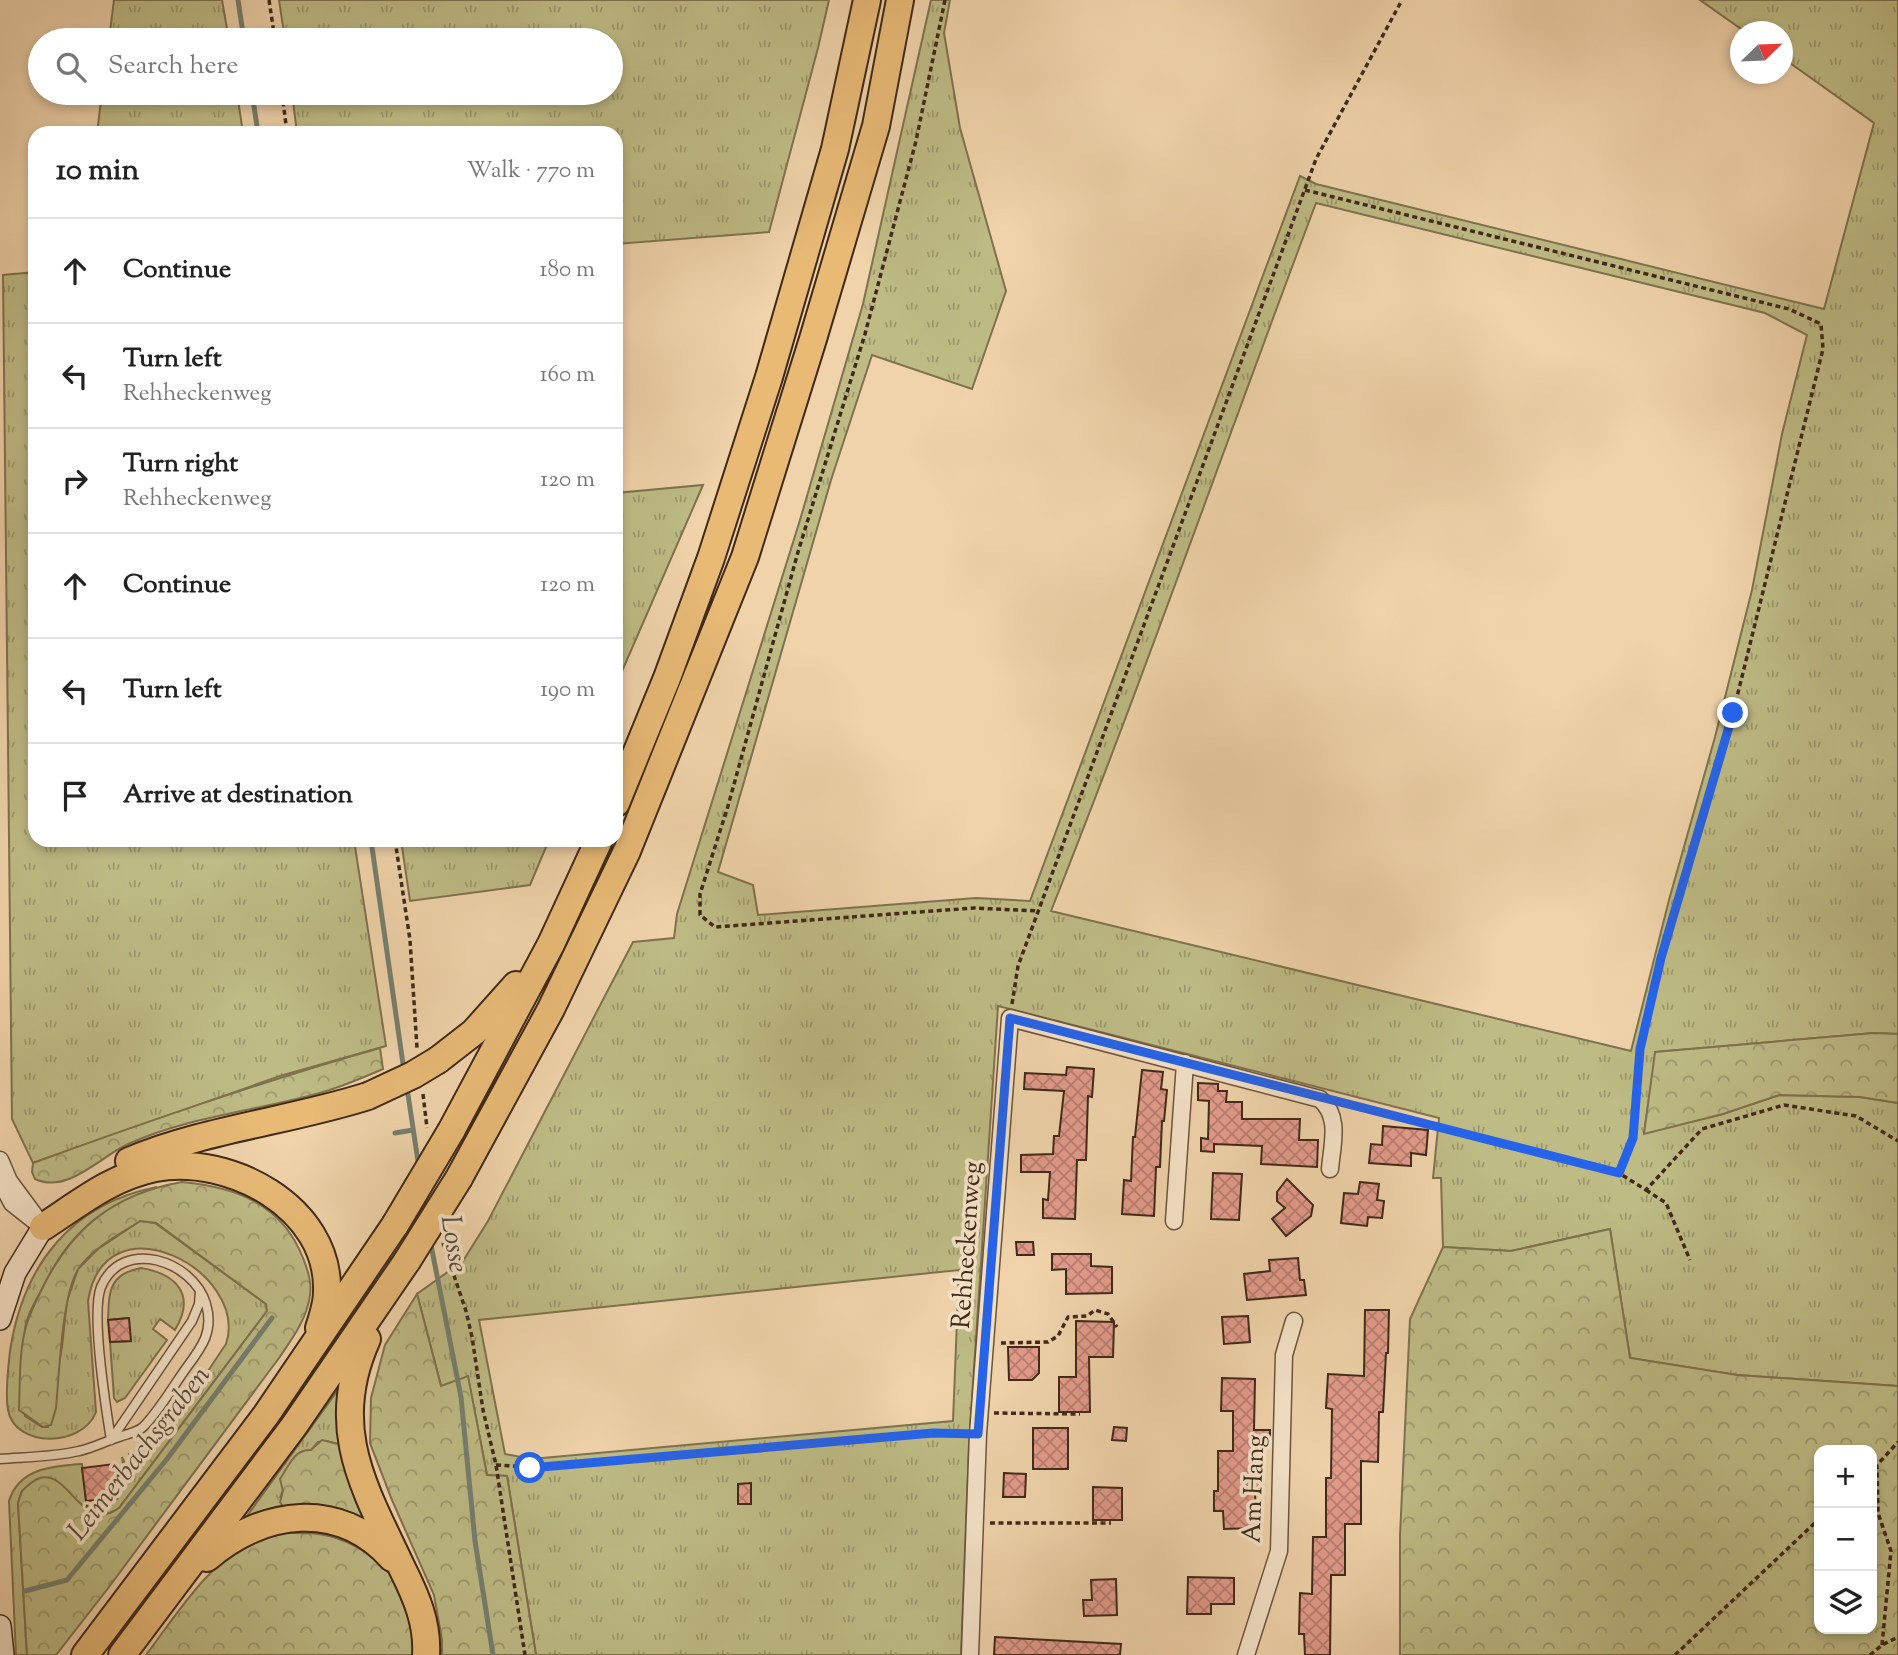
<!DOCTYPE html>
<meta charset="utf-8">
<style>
:root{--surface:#fff;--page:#f2f2f2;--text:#222;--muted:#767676;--line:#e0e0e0}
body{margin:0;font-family:"Sorts Mill Goudy",serif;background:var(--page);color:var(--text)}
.controls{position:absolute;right:21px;bottom:21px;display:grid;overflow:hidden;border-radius:14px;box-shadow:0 4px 10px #0003}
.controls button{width:63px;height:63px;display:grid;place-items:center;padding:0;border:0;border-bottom:2px solid var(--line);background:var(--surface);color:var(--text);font:35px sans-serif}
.compass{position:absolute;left:1730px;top:21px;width:63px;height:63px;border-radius:50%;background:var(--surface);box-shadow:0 4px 10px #0003;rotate:67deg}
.stop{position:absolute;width:21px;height:21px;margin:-16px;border:5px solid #2563eb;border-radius:50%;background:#fff}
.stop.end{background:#2563eb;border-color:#fff;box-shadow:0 2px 7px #0008}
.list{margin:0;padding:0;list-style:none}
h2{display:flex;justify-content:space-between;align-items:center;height:91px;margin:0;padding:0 28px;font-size:30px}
h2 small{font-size:23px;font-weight:400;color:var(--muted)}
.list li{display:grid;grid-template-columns:46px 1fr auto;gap:21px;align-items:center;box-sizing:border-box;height:105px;padding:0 28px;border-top:2px solid var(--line)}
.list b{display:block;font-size:26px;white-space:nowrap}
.list p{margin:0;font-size:23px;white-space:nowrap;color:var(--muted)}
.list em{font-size:23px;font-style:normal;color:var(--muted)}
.icon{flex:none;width:38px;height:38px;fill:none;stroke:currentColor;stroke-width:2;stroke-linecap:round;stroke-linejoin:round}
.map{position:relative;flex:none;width:1898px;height:1655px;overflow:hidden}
.search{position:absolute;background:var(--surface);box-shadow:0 4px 10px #0003;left:28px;top:28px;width:595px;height:77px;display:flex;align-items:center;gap:18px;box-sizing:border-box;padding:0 24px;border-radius:38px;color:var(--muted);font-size:26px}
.panel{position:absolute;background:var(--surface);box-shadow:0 4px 10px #0003;left:28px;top:126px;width:595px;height:721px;border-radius:21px}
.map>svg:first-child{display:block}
</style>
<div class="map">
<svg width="1898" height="1655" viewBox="0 0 1898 1655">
<defs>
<pattern id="grass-tufts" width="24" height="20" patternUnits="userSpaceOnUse" patternTransform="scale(1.75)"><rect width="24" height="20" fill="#bebb85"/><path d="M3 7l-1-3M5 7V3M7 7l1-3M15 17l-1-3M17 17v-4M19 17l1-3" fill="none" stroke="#9c986c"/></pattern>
<pattern id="forest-crowns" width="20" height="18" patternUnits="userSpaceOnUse" patternTransform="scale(1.75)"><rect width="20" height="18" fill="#bebb85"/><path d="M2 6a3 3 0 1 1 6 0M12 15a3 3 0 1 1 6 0" fill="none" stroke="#9c986c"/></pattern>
<pattern id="building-cross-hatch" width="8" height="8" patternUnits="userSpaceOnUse" patternTransform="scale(1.75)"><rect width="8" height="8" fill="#e39b8c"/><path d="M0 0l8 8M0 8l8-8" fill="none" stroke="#b97e71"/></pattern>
</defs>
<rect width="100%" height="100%" fill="#f0d3ab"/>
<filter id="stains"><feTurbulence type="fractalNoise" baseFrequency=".00286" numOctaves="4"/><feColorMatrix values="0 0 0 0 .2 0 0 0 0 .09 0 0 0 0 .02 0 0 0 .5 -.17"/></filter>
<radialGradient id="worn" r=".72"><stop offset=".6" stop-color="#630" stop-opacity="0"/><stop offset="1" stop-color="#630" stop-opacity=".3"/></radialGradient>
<path fill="url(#grass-tufts)" stroke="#7f724e" stroke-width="2" fill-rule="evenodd" d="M114,0H222L229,40H109Z
M279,0H829L818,48L769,232L616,244V133H297L292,93H611V40H285Z
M931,0H950L944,33L960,128L1006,291L972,389L872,355L831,480L718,872L753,885L758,915L976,898L1030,901L1300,176L1316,184L1824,309L1874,123L1783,58V32L1744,31L1700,0H1898V1034L1874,1033L1656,1052L1644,1133L1723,1114L1779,1095L1860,1097L1898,1103V1386L1737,1375L1630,1358L1610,1229L1511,1251L1443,1247L1441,1178H1433L1439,1118L998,1006L969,1444L961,1655H536L507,1476L487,1475L468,1377L441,1386L417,1294L463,1261L488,1221L633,942L674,938L677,914L800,520L863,304ZM1316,203L1765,313L1807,335L1782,434L1752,590L1715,737L1669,900L1631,1051L1051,911C1144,677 1227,439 1316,203ZM959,1270L953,1421L531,1459L505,1454L479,1320Z
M102,93H237L243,133H97Z
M35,272V840H354L386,1046L280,1076L33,1163L12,1119L3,275Z
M703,485L616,685V493Z
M401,840H549L530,885L410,901Z
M157,1187C98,1211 69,1232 41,1291C35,1302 26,1317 25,1330C22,1358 25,1388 25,1416L42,1427H48L62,1347L67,1301L78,1269L98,1249L140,1221L155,1223L266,1304L267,1311L119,1508C96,1525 78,1502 63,1487L22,1491L18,1503L27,1655H16L9,1501C19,1468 53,1466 82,1464L86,1501L117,1497L116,1487L126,1486L122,1457L125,1464L133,1463L129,1454C173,1435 200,1381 226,1344C250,1271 105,1195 88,1301L96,1412C82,1448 15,1448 8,1410C5,1392 8,1369 10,1351C23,1266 70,1204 157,1187Z
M141,1268C177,1274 196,1295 175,1330L160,1319L153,1329L167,1340L125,1398L117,1402L114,1398L110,1342L131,1341L128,1318L108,1320C109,1291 109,1274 141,1268Z
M346,1379L364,1532L239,1527ZM326,1441L338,1444L280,1498C287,1482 287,1449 311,1450L318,1442Z"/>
<path fill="url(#forest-crowns)" stroke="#7f724e" stroke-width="2" fill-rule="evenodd" d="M1874,1033L1898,1034V1103L1860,1097L1779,1095L1723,1114L1644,1134L1655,1052Z
M380,1048L383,1069C364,1077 344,1086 323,1092C258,1111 189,1116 126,1145C99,1158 67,1194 35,1179L32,1172L33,1163C148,1121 263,1081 380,1048Z
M182,1182C236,1187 282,1204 303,1258C308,1270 312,1283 310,1295C307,1319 292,1339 279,1358L109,1587L56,1655H27L18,1503L22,1491C27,1486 33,1480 40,1478C70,1470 82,1535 119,1508L267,1311L266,1304L156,1223L140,1221C119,1235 94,1247 79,1268C62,1292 59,1376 56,1408L51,1425L43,1427L19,1410C20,1383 19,1356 25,1330C28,1317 35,1303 41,1291C71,1228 114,1194 182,1182Z
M1610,1229L1630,1358L1737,1375L1898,1386V1655H1400V1536L1410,1319L1443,1247L1511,1251ZM1872,1450V1629H1819V1450Z
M417,1294L441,1386L468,1376L487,1475L507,1476L536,1655H442V1640L434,1595L392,1500L370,1443L371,1398L385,1345Z
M322,1440L338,1444L343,1449L370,1524L284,1508L280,1502L283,1491L280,1479C289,1466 294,1449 311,1450Z
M283,1533C300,1533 320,1532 336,1538C371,1549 404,1580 411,1617C413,1629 413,1643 414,1655H146C175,1617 210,1559 256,1541C264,1537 274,1535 283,1533Z"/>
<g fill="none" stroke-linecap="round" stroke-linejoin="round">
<path stroke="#767f6f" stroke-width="5" d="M238,0L244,40
M252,93L258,133
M371,840L404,1071
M407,1088L419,1168
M395,1133L413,1130
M430,1240L461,1397L475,1541L493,1655
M25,1591L67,1580L167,1459L272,1318"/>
</g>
<path fill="url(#building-cross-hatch)" stroke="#402917" stroke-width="2" d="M1067,1067L1094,1069L1092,1097L1088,1096L1086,1160H1077L1075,1219L1043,1218V1199L1048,1200L1050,1172H1021V1155L1053,1154L1054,1136H1059L1064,1091L1024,1089L1025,1073L1066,1075Z
M1142,1070L1163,1072L1161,1089L1167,1090L1164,1121H1162L1160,1167H1156L1154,1216L1122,1214L1124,1180L1131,1181L1133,1137H1135Z
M1198,1083L1218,1084V1091H1227L1226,1102H1242V1119H1300L1299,1140H1318L1317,1167L1261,1164L1262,1146L1214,1144V1152L1201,1151V1138L1208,1139L1209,1101L1198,1100Z
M1383,1126L1428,1130L1426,1155L1411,1153V1166L1369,1163L1371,1144L1382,1145Z
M1213,1173L1242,1174L1239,1220L1211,1219Z
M1287,1179L1313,1205L1311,1216L1286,1236L1272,1219L1285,1208L1277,1201V1192Z
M1360,1182L1379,1184L1377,1200L1384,1201L1382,1218L1368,1217L1367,1226L1341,1223L1344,1193L1358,1194Z
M1016,1242H1033L1034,1255H1017Z
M1052,1254H1091V1266L1112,1267V1293L1066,1294V1269L1052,1270Z
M1298,1258L1300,1280H1304L1306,1295L1247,1300L1244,1274L1270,1271L1269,1260Z
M1365,1310H1389L1388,1353H1386L1383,1412H1379L1378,1462L1361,1461V1524H1345V1575H1331L1330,1655H1305L1304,1634H1299L1300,1593L1312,1594L1313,1537H1326V1478H1331L1332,1409L1326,1408L1328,1374L1364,1376Z
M1248,1316L1250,1342L1224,1344L1222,1317Z
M129,1318L131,1341L110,1342L108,1320Z
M1076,1321L1114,1322L1113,1357H1089L1090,1412H1059V1377H1076Z
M1008,1347H1039V1373L1032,1380H1009Z
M1222,1378L1255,1379L1254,1430H1270V1443H1263V1488H1255L1256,1528L1224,1529L1223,1511H1214V1491H1218V1451H1233V1411H1221Z
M1114,1427L1127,1428L1126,1441L1112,1440Z
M1033,1428H1068V1469H1033Z
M114,1464L115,1470L124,1469L126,1486L116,1487L117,1498L86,1501L82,1468Z
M1004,1473L1026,1474L1025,1497H1003Z
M751,1483V1504H738V1484Z
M1093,1487L1122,1488V1520H1093Z
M1188,1577L1234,1578V1604H1211V1614H1187Z
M1116,1579L1117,1615L1084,1616L1083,1600H1092L1091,1580Z
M995,1637L1121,1644L1120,1655H994Z"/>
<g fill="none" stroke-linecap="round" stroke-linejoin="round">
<defs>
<path id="service" d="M111,1440L192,1321L199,1304L200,1291
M0,1459C26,1457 54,1457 79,1451C93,1448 106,1441 119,1437C127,1434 138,1432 143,1427C160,1410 173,1386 187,1367C202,1347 214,1331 206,1304C193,1260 122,1237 101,1287C91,1313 106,1409 111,1440"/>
<path id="minor" d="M0,1160L9,1181L43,1227
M1,1182L12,1203L36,1222
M1174,1221L1185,1063
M970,1655L978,1434L1010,1018L1320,1099C1341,1117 1332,1144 1330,1169
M1246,1655L1279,1551L1284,1355L1294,1321"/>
<path id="secondary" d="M0,1319L15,1273L43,1227
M0,1626L3,1655"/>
<path id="trunk" d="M616,803L667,678L711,558L769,377L835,149L867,0
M438,1060L474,1032L516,985
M451,1131L551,944L599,840
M129,1161C205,1129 290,1121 368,1096
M459,1178L551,1009L627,851L745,557L813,339L876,126L900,0
M43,1227C80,1203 111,1177 155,1168C229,1154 330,1207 327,1292C327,1304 323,1316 319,1328
M367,1339C327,1428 364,1487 402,1568C416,1596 428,1623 426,1655
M207,1558C262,1510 339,1499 392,1558
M85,1655L266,1415L395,1225
M122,1655L294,1426L407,1261"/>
</defs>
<use href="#service" stroke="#6c543c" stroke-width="11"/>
<use href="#minor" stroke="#6c543c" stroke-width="19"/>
<use href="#secondary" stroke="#402917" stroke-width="24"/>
<use href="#trunk" stroke="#402917" stroke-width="30"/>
<path stroke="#402917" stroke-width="3.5" stroke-dasharray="5 3.5" stroke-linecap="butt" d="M269,0L275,40
M945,0L916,141L865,334L798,552L728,806L700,894V915L715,927L974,908L1039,911
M282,93L287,133
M1305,190L1789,309L1821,324L1823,349L1733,713L1661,958L1640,1049L1633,1138L1619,1173
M395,840L410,940L417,1048
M1012,1004L1018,966L1316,159L1402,0
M423,1094L427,1128
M1343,1104L1619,1173L1646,1190L1702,1129L1784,1105L1856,1116L1898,1141
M1646,1190L1666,1203L1690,1260
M443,1243L466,1311L472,1337L483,1410L496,1465L525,1655
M1001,1343L1048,1342L1058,1336L1068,1317L1087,1316L1095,1310L1108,1314L1117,1327
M994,1413L1080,1414
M496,1465L529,1467L571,1465L933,1433H965
M990,1523H1111
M1882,1645L1891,1551L1878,1513L1877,1465L1898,1442
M1675,1655L1819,1519
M1870,1655L1882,1645L1898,1637"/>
<use href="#service" stroke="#f5e2c8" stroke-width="8"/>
<use href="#minor" stroke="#f5e2c8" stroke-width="16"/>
<use href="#secondary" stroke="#f5e2c8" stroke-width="21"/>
<use href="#trunk" stroke="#e8ba76" stroke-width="26"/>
<defs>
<path id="trunk-bridge" d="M368,1096L413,1075L438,1060
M395,1225L451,1131
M407,1261L459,1178"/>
</defs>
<use href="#trunk-bridge" stroke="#402917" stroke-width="30" stroke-linecap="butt"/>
<use href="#trunk-bridge" stroke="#e8ba76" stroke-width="26"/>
</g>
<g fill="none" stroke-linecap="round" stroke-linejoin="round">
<path stroke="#2563eb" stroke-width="9" d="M530,1468L933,1433L978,1434L1010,1018L1619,1173L1633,1138L1640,1049L1661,958L1733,713"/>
</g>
<g text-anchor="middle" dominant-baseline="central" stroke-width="7" stroke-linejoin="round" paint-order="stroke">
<g font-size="26" fill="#402917" stroke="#f5e2c8">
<text transform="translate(968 1245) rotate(-86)">Rehheckenweg</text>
<text transform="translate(1255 1489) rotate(-88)">Am Hang</text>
</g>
<g font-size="28" font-style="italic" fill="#564d3c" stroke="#f5e2c8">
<text transform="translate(453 1244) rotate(81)">Losse</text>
<text transform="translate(140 1454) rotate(-52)">Leimerbachsgraben</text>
</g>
</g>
<rect width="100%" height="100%" filter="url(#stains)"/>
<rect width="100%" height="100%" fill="url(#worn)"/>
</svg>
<div class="controls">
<button>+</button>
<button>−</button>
<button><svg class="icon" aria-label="layers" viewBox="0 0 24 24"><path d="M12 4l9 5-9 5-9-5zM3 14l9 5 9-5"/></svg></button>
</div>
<svg class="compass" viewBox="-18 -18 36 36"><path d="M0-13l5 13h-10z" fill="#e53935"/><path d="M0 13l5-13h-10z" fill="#767676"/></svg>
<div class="stop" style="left:530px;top:1468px"></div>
<div class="stop end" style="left:1733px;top:713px"></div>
<div class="search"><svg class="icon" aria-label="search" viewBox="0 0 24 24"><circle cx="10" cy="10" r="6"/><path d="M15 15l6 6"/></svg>Search here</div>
<section class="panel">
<h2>10 min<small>Walk · 770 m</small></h2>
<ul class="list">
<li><svg class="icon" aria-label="ahead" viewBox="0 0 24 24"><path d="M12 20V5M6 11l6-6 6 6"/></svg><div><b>Continue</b></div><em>180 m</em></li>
<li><svg class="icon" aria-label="left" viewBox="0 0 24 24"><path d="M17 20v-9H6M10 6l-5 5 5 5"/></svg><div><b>Turn left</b><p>Rehheckenweg</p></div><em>160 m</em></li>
<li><svg class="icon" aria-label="right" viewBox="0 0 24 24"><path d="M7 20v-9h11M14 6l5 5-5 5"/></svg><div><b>Turn right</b><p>Rehheckenweg</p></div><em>120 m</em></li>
<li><svg class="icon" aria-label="ahead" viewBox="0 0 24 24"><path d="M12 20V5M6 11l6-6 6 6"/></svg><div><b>Continue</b></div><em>120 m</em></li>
<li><svg class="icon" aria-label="left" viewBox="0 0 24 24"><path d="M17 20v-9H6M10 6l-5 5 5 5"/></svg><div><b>Turn left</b></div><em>190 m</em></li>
<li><svg class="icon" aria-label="arrive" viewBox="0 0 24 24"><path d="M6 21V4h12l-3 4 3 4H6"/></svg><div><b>Arrive at destination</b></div></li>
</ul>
</section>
</div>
